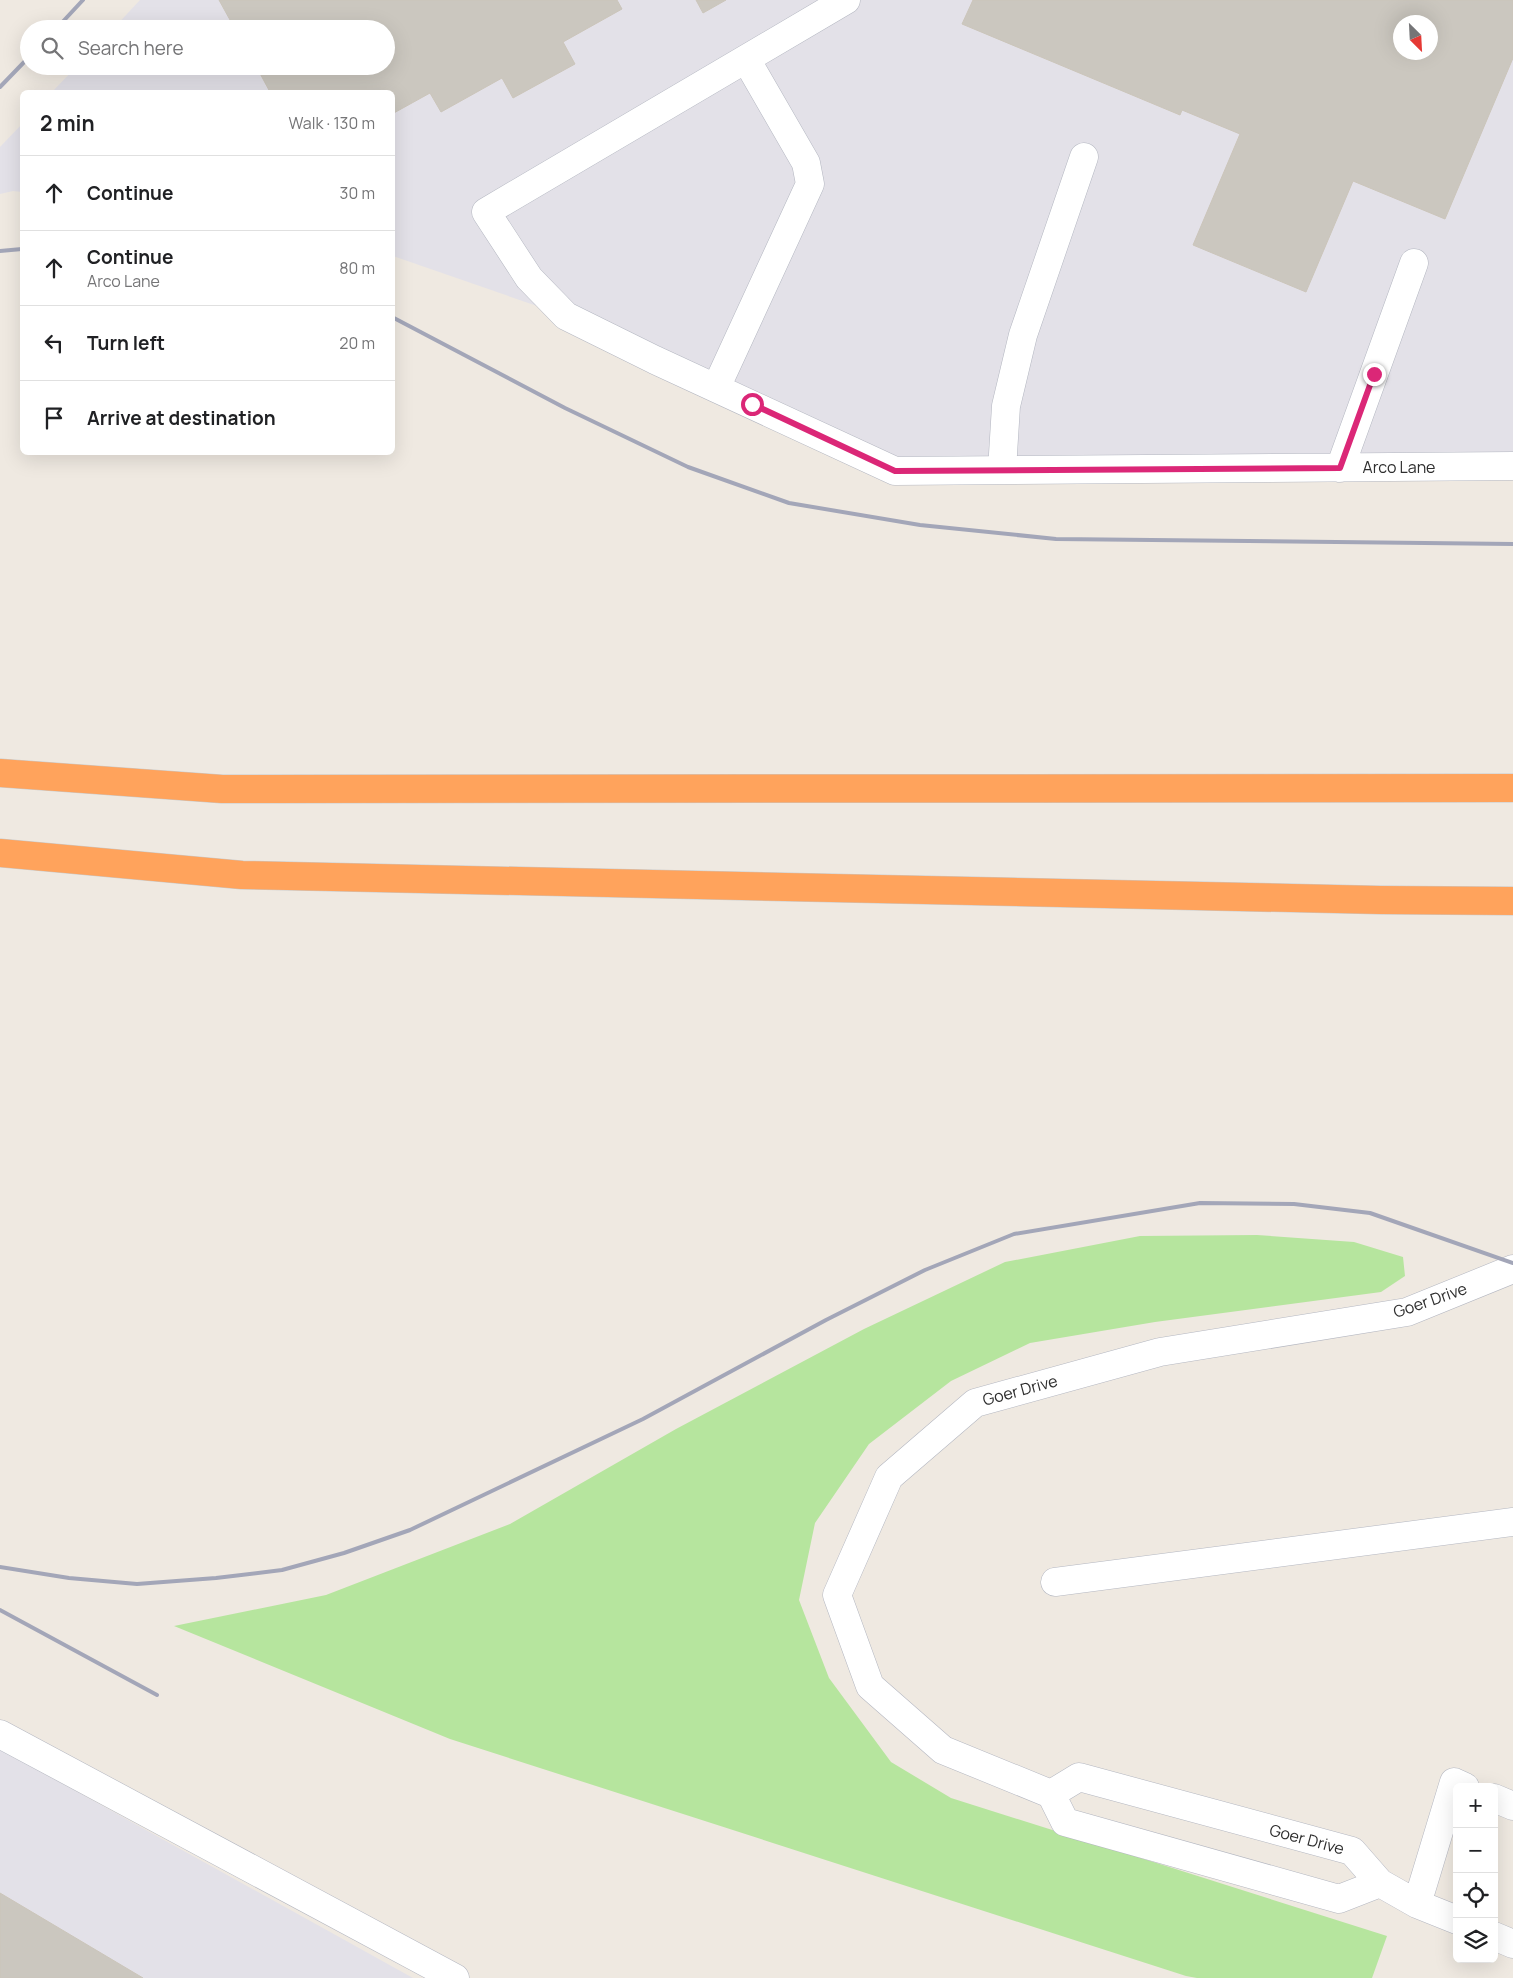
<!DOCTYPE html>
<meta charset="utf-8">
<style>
:root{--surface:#fff;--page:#f2f2f2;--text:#202124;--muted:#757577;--line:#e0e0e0}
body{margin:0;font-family:Manrope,sans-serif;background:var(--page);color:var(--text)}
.controls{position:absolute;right:15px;bottom:15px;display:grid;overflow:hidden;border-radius:8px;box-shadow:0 5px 20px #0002}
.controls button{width:45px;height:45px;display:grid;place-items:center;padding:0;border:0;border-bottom:1px solid var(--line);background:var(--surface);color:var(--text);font:25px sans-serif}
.compass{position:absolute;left:1393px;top:15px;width:45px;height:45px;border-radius:50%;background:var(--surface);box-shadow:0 5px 20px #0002;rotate:156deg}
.stop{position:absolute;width:15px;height:15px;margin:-11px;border:4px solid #db2777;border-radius:50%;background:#fff}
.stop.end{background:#db2777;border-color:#fff;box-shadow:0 1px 5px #0008}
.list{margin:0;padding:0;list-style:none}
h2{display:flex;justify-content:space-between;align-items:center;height:65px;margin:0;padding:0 20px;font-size:21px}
h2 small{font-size:16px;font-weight:400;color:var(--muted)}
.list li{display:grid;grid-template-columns:32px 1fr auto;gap:15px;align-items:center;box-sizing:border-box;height:75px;padding:0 20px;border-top:1px solid var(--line)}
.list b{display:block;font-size:19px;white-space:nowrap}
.list p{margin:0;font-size:16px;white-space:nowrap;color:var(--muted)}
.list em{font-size:16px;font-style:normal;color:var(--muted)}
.icon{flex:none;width:28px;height:28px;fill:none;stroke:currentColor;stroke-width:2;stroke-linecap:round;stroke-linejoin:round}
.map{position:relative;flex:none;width:1513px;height:1978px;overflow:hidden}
.search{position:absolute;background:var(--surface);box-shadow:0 5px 20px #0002;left:20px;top:20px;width:375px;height:55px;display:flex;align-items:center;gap:12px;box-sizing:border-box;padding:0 18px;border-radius:28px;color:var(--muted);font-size:19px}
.panel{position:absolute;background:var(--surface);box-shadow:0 5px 20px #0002;left:20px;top:90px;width:375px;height:365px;border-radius:8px}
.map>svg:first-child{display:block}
</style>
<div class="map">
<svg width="1513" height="1978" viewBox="0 0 1513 1978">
<rect width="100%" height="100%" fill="#efe9e1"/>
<path fill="#e3e1e8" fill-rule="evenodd" d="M140,0H1513V466L895,471L566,316L393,256L392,92H52L77,66H386V29H113ZM1400,22H1430V52H1400Z
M22,124V192L13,191L0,194V147Z
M0,1749L413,1978H0Z"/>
<path fill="#b6e59e" d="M1257,1235L1354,1242L1403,1257L1405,1276L1381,1292L1155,1322L1030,1343L951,1381L869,1444L815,1523L799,1600L829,1678L891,1762L951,1798L1387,1936L1372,1978H1197L1186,1976L450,1739L174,1626L326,1595L510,1524L676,1429L864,1329L1005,1262L1140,1236Z"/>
<path fill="#cbc7bf" stroke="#cbc5ba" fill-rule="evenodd" d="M219,0H617L622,9L563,42L575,64L513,98L502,78L441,112L430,93L392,114V92H270L256,66H386V29H235Z
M696,0H726L703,13Z
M973,0H1513V58L1445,219L1353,181L1306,292L1193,245L1240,134L1182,110L1180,115L962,24ZM1400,22H1430V52H1400Z
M0,1893L143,1978H0Z"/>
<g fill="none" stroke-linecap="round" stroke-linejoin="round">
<defs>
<path id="minor" d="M846,0L486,212L529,278L566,316L655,360L895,471L1513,466
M716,388L810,184L806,163L746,59
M1340,468L1414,263
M1002,470L1006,406L1023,335L1084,157
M1055,1582L1513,1522
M0,1734L455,1978
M1051,1794L1079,1777L1352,1851L1380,1883L1417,1904L1457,1920
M1494,1798L1513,1806
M1380,1883L1339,1899L1065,1822L1051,1794L943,1750L870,1686L837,1595L889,1477L975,1403L1160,1352L1407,1312L1513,1269
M1417,1904L1454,1782L1465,1787
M1494,1936L1513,1944"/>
<path id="highway" d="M0,773L222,789L1513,788
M0,853L242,875L1380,900L1513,901"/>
</defs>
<use href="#minor" stroke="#b4b7c1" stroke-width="29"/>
<use href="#highway" stroke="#c9c9c9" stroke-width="29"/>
<use href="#minor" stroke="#fff" stroke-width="28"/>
<use href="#highway" stroke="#ffa35c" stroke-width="28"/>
<path stroke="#a3a6b8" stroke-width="4" d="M56,29L83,0
M0,87L29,57
M0,251L22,249
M392,317L565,408L688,467L789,503L920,525L1056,539L1513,544
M0,1567L69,1578L137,1584L216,1578L282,1570L344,1553L410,1530L643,1419L826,1320L925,1270L1014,1234L1200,1203L1294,1204L1370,1213L1513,1263
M0,1610L157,1695"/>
</g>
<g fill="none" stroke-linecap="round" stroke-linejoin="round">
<path stroke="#db2777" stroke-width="6" d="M752,404L895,471L1340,468L1374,374"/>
</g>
<g text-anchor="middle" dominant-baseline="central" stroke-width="4" stroke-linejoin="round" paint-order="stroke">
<g font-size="16" fill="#2e2e2e" stroke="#fff">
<text x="1399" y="467">Arco Lane</text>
<text transform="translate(1430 1300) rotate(-19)">Goer Drive</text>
<text transform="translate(1020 1390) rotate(-15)">Goer Drive</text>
<text transform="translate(1307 1839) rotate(15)">Goer Drive</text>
</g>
</g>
</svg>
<div class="controls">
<button>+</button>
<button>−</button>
<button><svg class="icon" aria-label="locate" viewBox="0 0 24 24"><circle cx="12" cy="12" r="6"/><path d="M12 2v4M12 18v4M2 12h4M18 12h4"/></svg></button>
<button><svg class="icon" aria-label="layers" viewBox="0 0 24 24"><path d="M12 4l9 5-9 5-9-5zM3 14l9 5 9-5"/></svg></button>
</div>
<svg class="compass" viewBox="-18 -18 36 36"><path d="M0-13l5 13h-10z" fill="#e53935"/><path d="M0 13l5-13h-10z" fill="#757577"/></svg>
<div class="stop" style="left:752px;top:404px"></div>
<div class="stop end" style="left:1374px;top:374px"></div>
<div class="search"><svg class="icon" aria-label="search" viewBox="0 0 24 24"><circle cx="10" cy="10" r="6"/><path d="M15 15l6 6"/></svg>Search here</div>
<section class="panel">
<h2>2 min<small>Walk · 130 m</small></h2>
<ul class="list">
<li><svg class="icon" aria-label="ahead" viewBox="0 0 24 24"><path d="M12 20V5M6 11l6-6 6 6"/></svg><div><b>Continue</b></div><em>30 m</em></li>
<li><svg class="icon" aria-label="ahead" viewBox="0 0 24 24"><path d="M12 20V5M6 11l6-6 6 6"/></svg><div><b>Continue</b><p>Arco Lane</p></div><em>80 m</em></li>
<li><svg class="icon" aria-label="left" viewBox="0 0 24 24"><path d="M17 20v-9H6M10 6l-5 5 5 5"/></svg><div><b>Turn left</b></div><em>20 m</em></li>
<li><svg class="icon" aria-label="arrive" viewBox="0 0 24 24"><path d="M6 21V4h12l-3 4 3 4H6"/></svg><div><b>Arrive at destination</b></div></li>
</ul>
</section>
</div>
